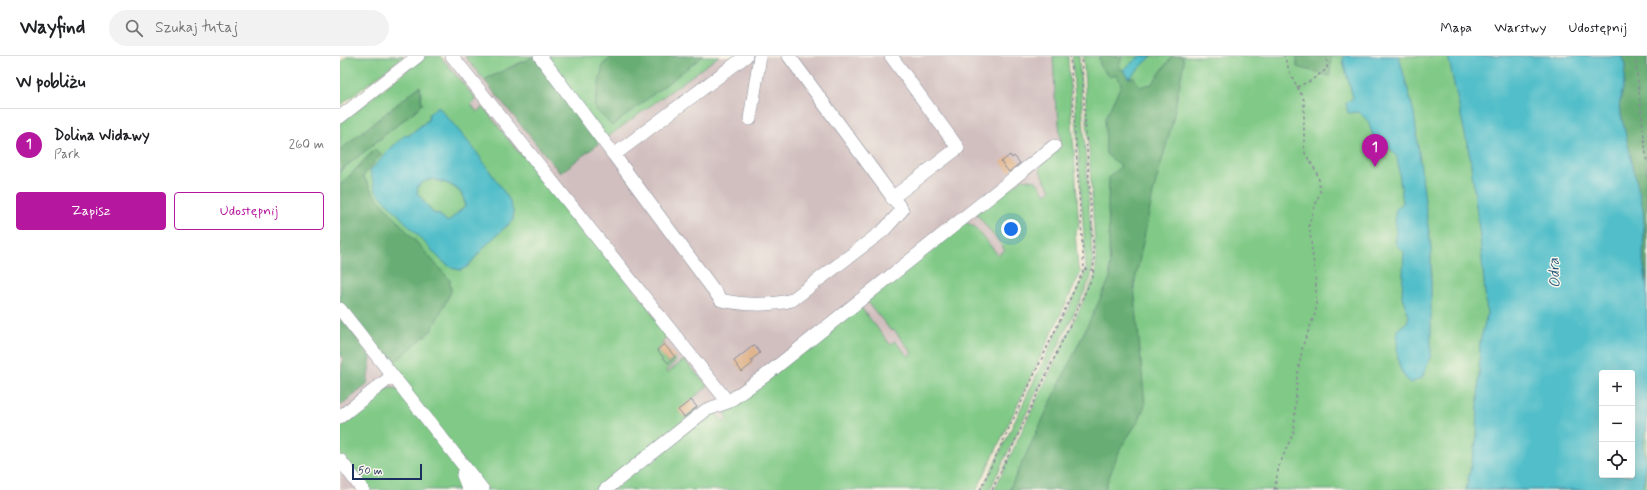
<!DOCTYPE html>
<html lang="pl">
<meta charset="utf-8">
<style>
:root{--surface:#fff;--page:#f2f2f2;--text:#202124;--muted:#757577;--line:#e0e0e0;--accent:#b5179e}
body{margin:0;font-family:Mynerve,sans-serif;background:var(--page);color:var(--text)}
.controls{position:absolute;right:12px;bottom:12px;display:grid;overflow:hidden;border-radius:4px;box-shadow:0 4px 16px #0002}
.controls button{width:36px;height:36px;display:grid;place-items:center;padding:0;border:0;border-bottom:1px solid var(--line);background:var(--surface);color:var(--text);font:20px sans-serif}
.scale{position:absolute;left:12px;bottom:10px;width:70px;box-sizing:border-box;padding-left:4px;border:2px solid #1b2f5e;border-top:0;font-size:11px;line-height:14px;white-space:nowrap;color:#1b2f5e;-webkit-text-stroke:3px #fbf7ec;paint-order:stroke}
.you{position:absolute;left:671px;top:173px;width:14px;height:14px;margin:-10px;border:3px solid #fff;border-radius:50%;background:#1a73e8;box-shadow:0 0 0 6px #1a73e833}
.badge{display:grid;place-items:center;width:26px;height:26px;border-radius:50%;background:var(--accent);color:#fff;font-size:13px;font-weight:700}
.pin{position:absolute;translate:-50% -33px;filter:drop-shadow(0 1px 2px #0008)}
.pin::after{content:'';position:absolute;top:21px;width:14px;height:12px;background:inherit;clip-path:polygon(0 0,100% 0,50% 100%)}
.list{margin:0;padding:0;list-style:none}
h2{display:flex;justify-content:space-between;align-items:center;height:52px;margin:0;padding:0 16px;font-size:17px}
h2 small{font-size:13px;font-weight:400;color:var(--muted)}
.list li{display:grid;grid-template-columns:26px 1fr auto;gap:12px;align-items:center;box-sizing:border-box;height:72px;padding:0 16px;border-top:1px solid var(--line)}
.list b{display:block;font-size:15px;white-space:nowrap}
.list p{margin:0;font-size:13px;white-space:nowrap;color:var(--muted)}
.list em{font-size:13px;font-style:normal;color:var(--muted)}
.actions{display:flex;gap:8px;padding:12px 16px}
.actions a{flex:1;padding:9px 0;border:1px solid var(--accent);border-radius:4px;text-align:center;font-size:14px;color:var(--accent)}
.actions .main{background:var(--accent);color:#fff}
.icon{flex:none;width:22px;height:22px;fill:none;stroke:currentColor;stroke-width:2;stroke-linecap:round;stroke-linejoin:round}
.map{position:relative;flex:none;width:1307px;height:434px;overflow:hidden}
header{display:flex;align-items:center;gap:24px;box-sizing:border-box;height:56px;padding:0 20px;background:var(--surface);border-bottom:1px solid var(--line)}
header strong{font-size:19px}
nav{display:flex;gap:22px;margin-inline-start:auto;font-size:14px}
.search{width:280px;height:36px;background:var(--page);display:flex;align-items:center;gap:10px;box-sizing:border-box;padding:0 14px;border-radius:22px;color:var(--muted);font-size:15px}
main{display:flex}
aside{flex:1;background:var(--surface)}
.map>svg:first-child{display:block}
</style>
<header>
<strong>Wayfind</strong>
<div class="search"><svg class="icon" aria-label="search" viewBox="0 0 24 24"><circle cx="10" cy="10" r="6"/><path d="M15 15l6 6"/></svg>Szukaj tutaj</div>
<nav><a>Mapa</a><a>Warstwy</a><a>Udostępnij</a></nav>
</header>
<main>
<aside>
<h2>W pobliżu<small></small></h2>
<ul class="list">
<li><span class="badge">1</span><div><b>Dolina Widawy</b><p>Park</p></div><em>260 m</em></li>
</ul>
<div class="actions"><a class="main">Zapisz</a><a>Udostępnij</a></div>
</aside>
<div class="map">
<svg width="1307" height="434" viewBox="0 0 1307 434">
<rect width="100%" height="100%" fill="#fbf7ec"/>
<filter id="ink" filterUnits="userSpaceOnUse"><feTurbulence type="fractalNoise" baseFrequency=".025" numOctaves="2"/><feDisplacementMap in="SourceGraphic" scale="8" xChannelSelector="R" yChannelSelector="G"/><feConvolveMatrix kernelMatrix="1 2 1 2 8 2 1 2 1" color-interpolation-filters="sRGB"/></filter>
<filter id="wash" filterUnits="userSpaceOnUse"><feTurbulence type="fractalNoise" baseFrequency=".012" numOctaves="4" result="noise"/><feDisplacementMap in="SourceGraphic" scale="16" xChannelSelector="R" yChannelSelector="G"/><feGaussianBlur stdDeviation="0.9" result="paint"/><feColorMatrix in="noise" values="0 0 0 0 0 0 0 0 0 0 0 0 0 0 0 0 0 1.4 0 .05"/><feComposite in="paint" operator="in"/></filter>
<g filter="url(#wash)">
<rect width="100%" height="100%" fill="#f4ead3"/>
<path fill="#d1bfbf" d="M107,0H125L220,117L379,0H713L716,54H718L732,221L633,434H0V87Z"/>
<path fill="#80c986" stroke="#4e7c72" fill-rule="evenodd" d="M8,0H64L0,50V6Z
M85,0H100L136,43L131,48L137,56L143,51L179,97L192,105L307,249L326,282L321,286L324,288L317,294L328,307L335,301L336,305L326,314L327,317L344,304L368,330L339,354L345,362L357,352L359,355L260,434H146L49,311L33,137L23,120L41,98L35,93L0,130V115L82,49L80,30L0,94V67ZM98,51L169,169L159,175L146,189L127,211L120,214L112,212L30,115L49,94L65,80H68L88,64L89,58Z
M125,0H195L144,24Z
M203,0H379L265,83Z
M713,0H728L739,171L735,176L738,211L741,216L637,434H271L366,358L375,356L384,366L387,363L385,355L519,249L550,288L555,285L568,300L572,297L554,274L551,275L526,244L625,166L635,171L658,199L665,194L636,157L683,123L696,125L706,138L711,133C692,109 699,107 721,91L718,55L716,54Z
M732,0H739L753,209L751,222L650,434H642L746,215Z
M743,0H1307V434H669L672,428L669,434H654L755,220L756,208ZM1262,317H1292V419H1262Z
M93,123C108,127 124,132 125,150L108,166L98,158L93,157L77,137L78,130L85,125Z
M51,332L58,333L114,401L126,434H27L0,400V367L43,334Z"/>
<path fill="#68ad73" stroke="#426e68" d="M195,0L260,87L220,117L144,24Z
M273,0H363L272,70L254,52L263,8Z
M759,0H782L779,12L783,14L789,22L794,21L799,31L812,28L832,0H842L844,6L832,68L814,133L794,230L805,349L799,364L781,391L766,429V434H669L770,222L768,150L769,121L781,110L766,98L765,63L781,29L777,19L770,21L760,11Z
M957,0H991L990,20L957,11Z
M1281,0H1307V233L1303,204L1304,170L1279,50L1284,27L1285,9Z
M80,30L82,49L0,115V94Z
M35,93L41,98L23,120L33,137L110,224L111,236L91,275L49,311L0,248V130Z
M0,260L31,301L27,329L0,350V321L3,303L0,298Z"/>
<path fill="#51bec9" stroke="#367694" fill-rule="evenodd" d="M800,0H812L789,22L783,14Z
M1004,0H1059L1074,57L1091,193V299L1082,322L1071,327C1054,314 1058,294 1057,274L1067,266L1069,260L1062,241L1064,196L1056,188L1055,159L1056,153L1063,147L1057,101L1045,87L1034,83L1028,65L1019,56L1008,57L1006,47L1013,42L1003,5Z
M1108,0H1281L1285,9L1284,27L1279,50L1303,153L1304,170L1303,204L1307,233V367L1303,391C1307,404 1305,420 1302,434H1126L1137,381L1140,285L1147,259L1140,182L1130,101ZM1262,317H1292V419H1262Z
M98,50L135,94L169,143L173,155V164L146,189L127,211L120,214L112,212L102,205L36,135L30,115L49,94L65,79L68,80L88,64L89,58ZM93,123C108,127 125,132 125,150L108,166L98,158L93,157L77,137L78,130L85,125Z"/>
<g id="blocks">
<path fill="#e0b58e" d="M670,99L672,102L674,100L680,107L669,116L661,106Z
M324,288L335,301L328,307L317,294Z
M414,289L420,297L411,304L413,307L402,316L394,305Z
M351,344L357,351L344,361L338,354Z"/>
</g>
</g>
<g filter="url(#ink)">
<use href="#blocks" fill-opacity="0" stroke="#888c98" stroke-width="1"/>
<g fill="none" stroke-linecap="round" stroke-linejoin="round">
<defs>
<path id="minor" d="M112,0L388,346L426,319L714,90
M200,0L274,99L406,0
M551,0L618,92L552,142
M0,61L78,0
M410,63L420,0
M274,99L381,244C403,249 430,250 452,244L544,174L562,154L449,0
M0,253L143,434
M0,361L52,320
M0,404L23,434
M128,415L123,419L129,434
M265,434L366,354L388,346"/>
</defs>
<use href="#minor" stroke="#888c98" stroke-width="14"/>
<path stroke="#888c98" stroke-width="1.5" stroke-dasharray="3 3" stroke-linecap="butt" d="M1295,0L1307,107
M957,31L970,25L987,13V0
M744,213L754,214
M935,432L939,434
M640,434L744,213L730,0
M652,434L753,220L754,202L741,0
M934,434L939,410L954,375L957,321L963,289L976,255V228L969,168L980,136L979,124L976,115L965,97L964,88V44L951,19L944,0"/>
<use href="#minor" stroke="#fff" stroke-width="13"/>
</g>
</g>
<g text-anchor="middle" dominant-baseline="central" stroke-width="3" stroke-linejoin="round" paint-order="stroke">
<g font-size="15" font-style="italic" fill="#2b5a7e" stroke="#fbf7ec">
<text transform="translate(1215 217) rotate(-94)">Odra</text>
</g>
</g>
</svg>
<div class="controls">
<button>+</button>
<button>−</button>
<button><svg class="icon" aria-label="locate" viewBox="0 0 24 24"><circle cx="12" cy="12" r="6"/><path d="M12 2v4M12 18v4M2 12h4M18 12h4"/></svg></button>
</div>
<div class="scale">50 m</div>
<div class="you"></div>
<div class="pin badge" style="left:1035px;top:111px">1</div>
</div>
</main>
